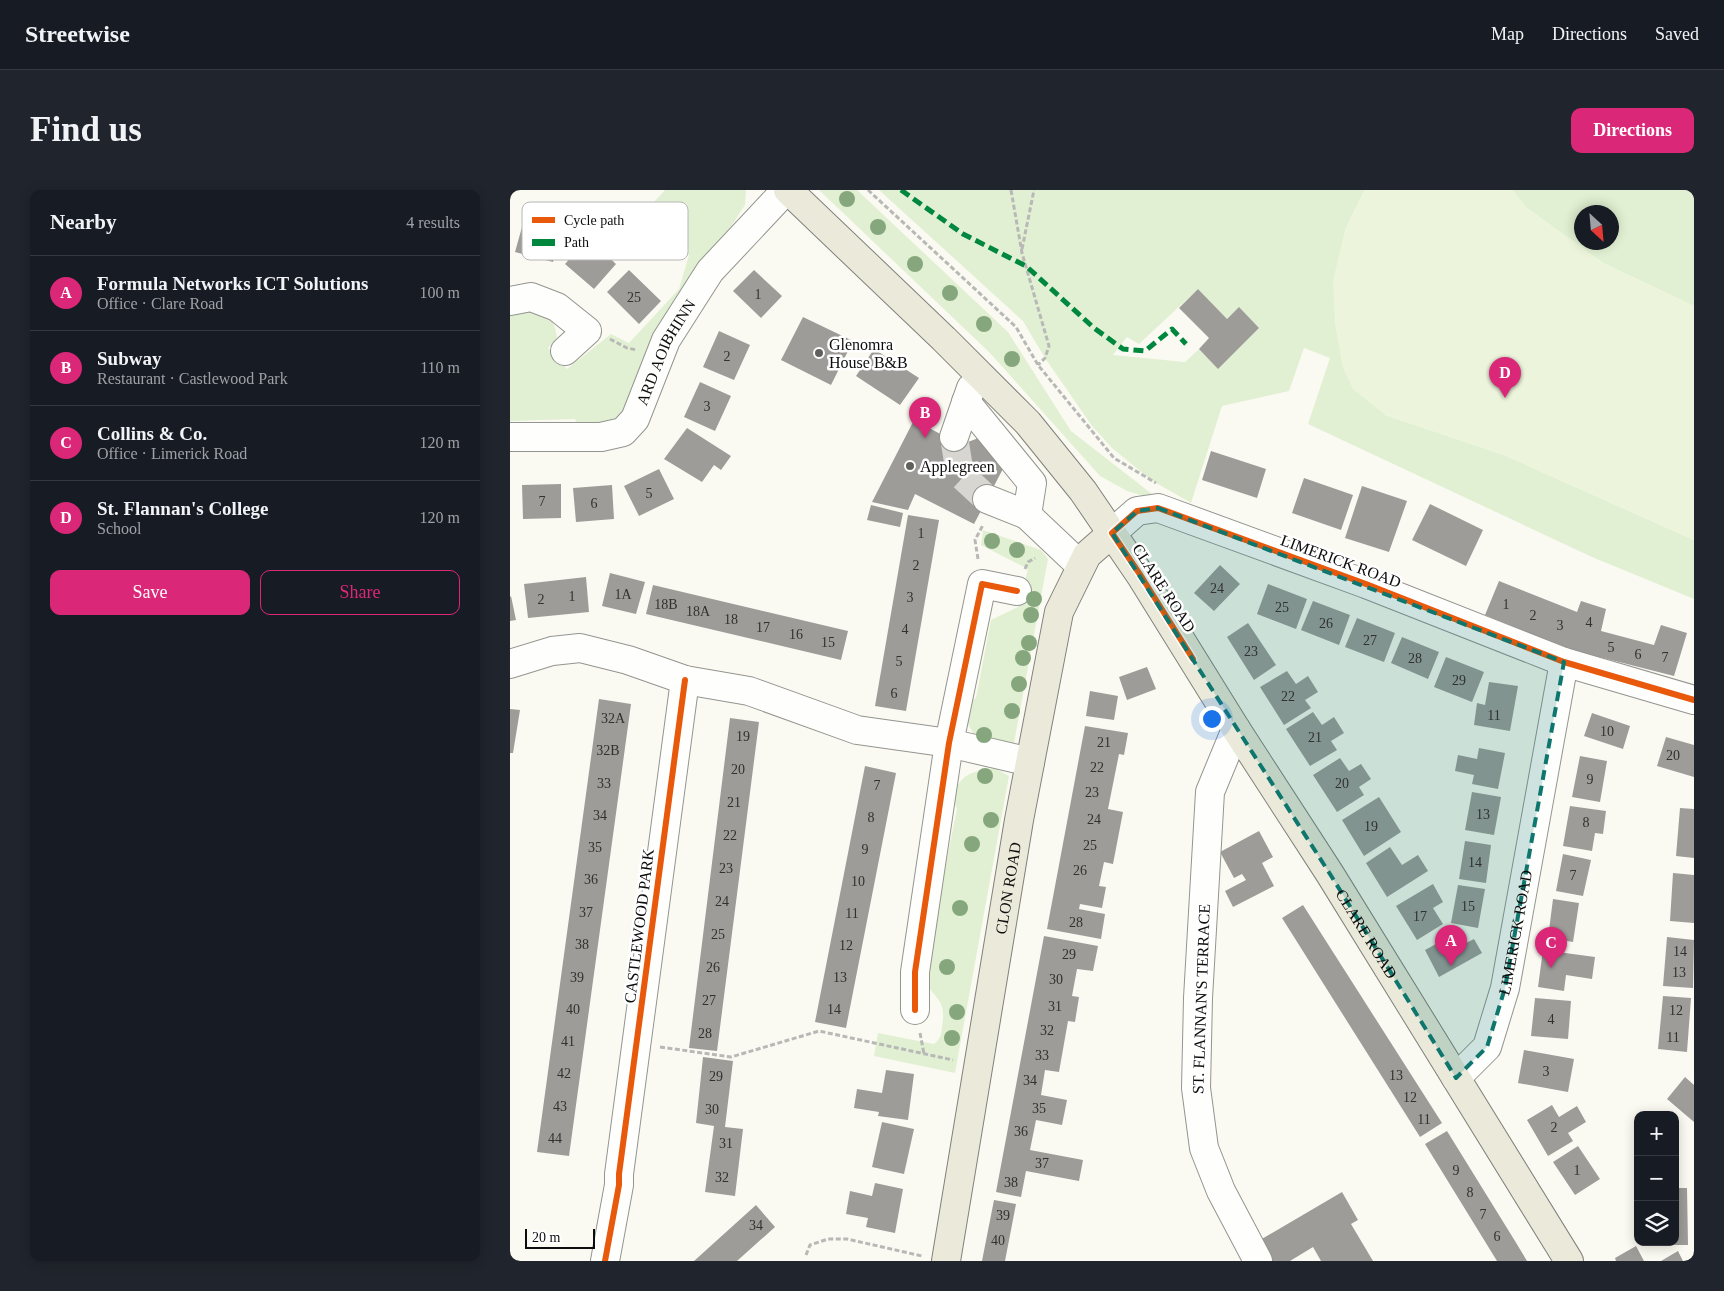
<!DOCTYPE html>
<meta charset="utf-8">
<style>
:root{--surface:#171b24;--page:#20242c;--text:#f1f3f6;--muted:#9ea1a6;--line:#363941;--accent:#db2777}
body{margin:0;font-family:"Times New Roman",serif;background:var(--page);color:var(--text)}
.controls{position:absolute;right:15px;bottom:15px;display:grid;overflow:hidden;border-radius:10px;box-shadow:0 2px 12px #0003}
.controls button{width:45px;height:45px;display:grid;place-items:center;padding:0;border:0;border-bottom:1px solid var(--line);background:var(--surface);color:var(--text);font:25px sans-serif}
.compass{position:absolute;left:1064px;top:15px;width:45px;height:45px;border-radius:50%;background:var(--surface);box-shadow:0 2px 12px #0003;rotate:154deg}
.scale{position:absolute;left:15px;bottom:12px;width:70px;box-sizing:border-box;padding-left:5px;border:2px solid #0d0d0d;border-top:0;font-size:14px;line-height:18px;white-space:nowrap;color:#0d0d0d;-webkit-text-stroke:4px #fff;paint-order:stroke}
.you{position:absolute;left:701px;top:528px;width:18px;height:18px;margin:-12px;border:4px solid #fff;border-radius:50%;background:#1a73e8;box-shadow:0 0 0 8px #1a73e833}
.badge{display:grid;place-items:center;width:32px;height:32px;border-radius:50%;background:var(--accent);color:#fff;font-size:16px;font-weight:700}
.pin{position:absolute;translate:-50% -41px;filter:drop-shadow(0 1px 2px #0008)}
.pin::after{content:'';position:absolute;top:26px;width:18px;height:15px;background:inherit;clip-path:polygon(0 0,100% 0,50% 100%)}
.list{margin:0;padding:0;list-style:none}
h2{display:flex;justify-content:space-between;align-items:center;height:65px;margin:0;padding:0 20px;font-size:21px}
h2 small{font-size:16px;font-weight:400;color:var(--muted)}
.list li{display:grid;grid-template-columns:32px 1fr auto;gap:15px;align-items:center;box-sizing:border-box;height:75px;padding:0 20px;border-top:1px solid var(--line)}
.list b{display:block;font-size:19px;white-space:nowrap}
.list p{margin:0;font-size:16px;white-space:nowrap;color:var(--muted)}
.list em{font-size:16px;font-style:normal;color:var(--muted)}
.actions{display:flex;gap:10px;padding:15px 20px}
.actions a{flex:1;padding:11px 0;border:1px solid var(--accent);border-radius:10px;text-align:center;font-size:18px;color:var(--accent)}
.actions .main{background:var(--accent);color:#fff}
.icon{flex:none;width:28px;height:28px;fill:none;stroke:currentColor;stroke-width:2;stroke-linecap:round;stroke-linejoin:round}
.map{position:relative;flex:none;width:1184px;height:1071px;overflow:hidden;border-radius:10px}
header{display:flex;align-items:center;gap:30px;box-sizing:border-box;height:70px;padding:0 25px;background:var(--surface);border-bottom:1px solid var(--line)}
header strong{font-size:24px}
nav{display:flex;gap:28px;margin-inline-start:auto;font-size:18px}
.intro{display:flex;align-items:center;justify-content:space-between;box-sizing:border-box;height:120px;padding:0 30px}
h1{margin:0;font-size:35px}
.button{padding:12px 22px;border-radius:10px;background:var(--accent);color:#fff;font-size:18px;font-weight:700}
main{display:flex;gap:30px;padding:0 30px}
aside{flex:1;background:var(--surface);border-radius:10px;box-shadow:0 2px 12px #0003}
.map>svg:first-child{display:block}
</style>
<header>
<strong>Streetwise</strong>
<nav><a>Map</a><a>Directions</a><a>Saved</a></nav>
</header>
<div class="intro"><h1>Find us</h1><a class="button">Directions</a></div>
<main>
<aside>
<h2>Nearby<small>4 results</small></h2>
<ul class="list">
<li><span class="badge">A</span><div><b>Formula Networks ICT Solutions</b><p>Office · Clare Road</p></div><em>100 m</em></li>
<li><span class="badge">B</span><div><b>Subway</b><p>Restaurant · Castlewood Park</p></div><em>110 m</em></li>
<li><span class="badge">C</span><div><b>Collins &amp; Co.</b><p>Office · Limerick Road</p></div><em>120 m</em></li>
<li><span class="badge">D</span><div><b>St. Flannan's College</b><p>School</p></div><em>120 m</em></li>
</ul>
<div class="actions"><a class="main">Save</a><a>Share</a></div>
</aside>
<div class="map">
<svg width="1184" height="1071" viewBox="0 0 1184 1071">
<rect width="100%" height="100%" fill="#fbfaf2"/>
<path fill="#e1f0d2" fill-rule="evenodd" d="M155,0H236L235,15L211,52L116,224L105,234L70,239L65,229L0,231V122C24,121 44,118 47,148L38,158L57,179L101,144L119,153L169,99L179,65L116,43Z
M309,0H347L498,142L561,241L651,311L617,301L590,286L480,163Z
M369,0H855L835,40L875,225L994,265L1184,350V409L1082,367L798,234L820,168L794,158L779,201L712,216L681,313L641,290L602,258L582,236L535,168L513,131ZM688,99L717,129L729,118L749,138L708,178L689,159L675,172L603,165L617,147L629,154Z
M1002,0H1184V116L1093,73L1017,18ZM1072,22H1102V52H1072Z
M473,340L531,360L538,369L504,553L492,555L468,550C463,543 449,523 456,514C458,511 463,510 466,508L481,430L508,417L518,379L471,355Z
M484,578L499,586L445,883L364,866L368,843L424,854C431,848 431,845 432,837C437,807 424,811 413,787L447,619L442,606C453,583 460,582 484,578Z"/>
<path fill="#ecf4dc" d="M855,0H1002L1017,18L1093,73L1184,116V350L994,265L875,225L843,199L833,178L825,134L823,91L835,40Z"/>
<path fill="#9e9c98" d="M19,12L57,22L43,72L5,62Z
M78,48L106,74L84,99L55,74Z
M119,80L151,111L129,134L97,102Z
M244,80L272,106L251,128L223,101Z
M688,99L717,129L729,117L749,138L708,179L689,159L699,148L669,118Z
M293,127L343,151L321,195L271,170Z
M209,141L240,155L224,190L193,177Z
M364,159L409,188L390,215L346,186Z
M190,192L221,206L205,241L174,227Z
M404,230L436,247H444L458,252L471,247L495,275L464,334L405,304L398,320L362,312Z
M177,238L221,266L211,280L204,275L192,292L154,269Z
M701,261L756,279L747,308L692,290Z
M149,279L164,309L129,326L114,296Z
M794,288L843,305L831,340L782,323Z
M51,294V328L13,329L12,295Z
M102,295L104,329L66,332L63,298Z
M852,296L897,311L879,362L835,348Z
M920,314L973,340L956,376L902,350Z
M361,315L393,323L390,337L357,330Z
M398,325L429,330L396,521L365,516Z
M710,375L730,394L704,421L684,403Z
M100,383L135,392L126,424L92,416Z
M76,387L79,422L18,428L14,394Z
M989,391L1067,422L1071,411L1096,419L1091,441L1144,455L1151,435L1177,443L1164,486L1058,459L975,425Z
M758,394L797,409L786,439L747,424Z
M143,395L338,441L331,470L136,424Z
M1,406L6,430L0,431V407Z
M803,411L840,425L829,455L791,440Z
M847,428L885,443L874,472L835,457Z
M738,433L766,475L744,490L717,447Z
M892,447L929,462L918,489L881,473Z
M936,467L974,482L962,512L924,497Z
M637,477L646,499L617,510L609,487Z
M777,481L786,494L798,486L808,502L795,510L801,518L774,535L750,497Z
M979,492L1008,496L1000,541L964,535L967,513L975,515Z
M580,501L608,506L604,530L576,526Z
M89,509L121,514L59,966L27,962Z
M0,519L10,520L3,563H0Z
M803,522L812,535L824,527L834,543L821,551L827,560L800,576L776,539Z
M1082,523L1120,536L1113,559L1074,546Z
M220,528L249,532L207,861L179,858Z
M575,536L618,543L614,565L609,564L598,619L613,622L603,674L594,672L589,696L596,697L592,718L570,714L569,719L595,724L591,749L537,739Z
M1156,547L1184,555V587L1147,576Z
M969,558L995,563L988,599L962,594L964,585L945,581L948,565L967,569Z
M1070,566L1097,571L1090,612L1062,607Z
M830,568L839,581L851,574L861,589L849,597L854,605L827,622L803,585Z
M355,576L386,583L336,838L305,832Z
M962,602L991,607L984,645L955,640Z
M869,607L891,642L854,666L832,630Z
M1060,616L1096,621L1093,644L1085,643L1082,661L1053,656Z
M1170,618L1184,619V668L1166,666Z
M749,641L763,667L752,673L764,696L723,717L715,701L736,690L732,684L724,688L710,662Z
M955,651L981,655L976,693L949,689Z
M880,657L892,675L908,665L918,681L877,707L856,673Z
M1053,664L1081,670L1073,706L1046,701Z
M1163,683L1184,685V733L1160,731Z
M923,694L933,712L923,718L933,734L907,750L886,716Z
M948,695L975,699L968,738L941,733Z
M1043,709L1069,713L1063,752L1038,748Z
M793,715L932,933L910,947L772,728Z
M950,741L956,753L964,749L972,763L929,787L915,760Z
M534,746L588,756L583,781L567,779L562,806L569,807L565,832L558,831L549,882L535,880L531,905L557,910L552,935L526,930L520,960L573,970L569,991L516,981L511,1007L486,1002Z
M1157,747L1184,750L1183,798L1153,796Z
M1033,760L1085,767L1082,789L1056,785L1054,801L1028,797Z
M1153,806L1181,808L1177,862L1148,859Z
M1025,808L1061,811L1058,849L1021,846Z
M1014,860L1064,869L1058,902L1008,893Z
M193,867L223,871L215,937L233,939L225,1006L195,1002L204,936L186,933Z
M376,880L404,884L398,930L368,926L369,922L344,918L347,899L372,903Z
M1175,887L1184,895V932L1157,909Z
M1042,915L1049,927L1067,916L1076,932L1058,943L1063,951L1038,966L1017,930Z
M372,932L404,939L394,984L362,977Z
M937,941L1005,1051L1017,1071H987L915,954Z
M1068,956L1090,989L1065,1005L1043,972Z
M365,993L393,999L385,1043L356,1037L358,1028L336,1024L340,1001L362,1006Z
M1165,998H1177L1178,1055H1142V1052H1165Z
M832,1002L848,1030L841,1034L863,1071H811L803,1057L780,1071H762L750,1050Z
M484,1010L506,1014L495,1071H472Z
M246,1015L265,1037L227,1071H184Z
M1126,1056L1134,1071H1106L1105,1068Z
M1168,1061L1173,1071H1151Z"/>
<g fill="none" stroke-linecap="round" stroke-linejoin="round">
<path stroke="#d7d6d0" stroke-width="28" stroke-dasharray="28 14" stroke-linecap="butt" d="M444,247L450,284L477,309"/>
<defs>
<g id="minor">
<path d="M0,111L21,107L47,117L77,141L55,161"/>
<path d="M456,212L522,293L517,325"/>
<path id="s1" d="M0,247H91L113,242L125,229L156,150L200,81L276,0"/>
<path d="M444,247L461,198"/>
<path d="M477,309L517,325L571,376"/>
<path d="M602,343L627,321L648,318L856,394L1054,472L1184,510"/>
<path d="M0,474L42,461L70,458L118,470L175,490L239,501L347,540L439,553L520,572"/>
<path d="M726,539L700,602L688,808L686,898L694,958L711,1001L748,1071"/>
<path d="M405,820V782L439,553L472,394L507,401"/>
<path id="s2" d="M946,888L977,857L995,798L1054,472"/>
<path d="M95,1071L109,995V984L175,490"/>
</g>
<g id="major">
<path id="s3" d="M278,0L434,149L518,233L573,301L631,386L726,539L820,684L1059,1071"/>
<path id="s4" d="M436,1071L509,630L549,422L577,365L602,343"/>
</g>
</defs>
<use href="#minor" stroke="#949490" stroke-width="30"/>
<use href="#major" stroke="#81817d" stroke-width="30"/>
<path stroke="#b8b8b6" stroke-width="3" stroke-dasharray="5 2.5" stroke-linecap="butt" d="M358,0L506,137L528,175L604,268L646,293
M501,0L512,63L539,156L535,168L528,175
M512,59L524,0
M100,149L117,158L127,160
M468,369L465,350L473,335
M515,379L518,372L525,368
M410,843L414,864
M150,857L221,867L309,841L443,870
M296,1065L300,1055L318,1049H337L412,1066"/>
<use href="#minor" stroke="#fefefd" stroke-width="28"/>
<use href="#major" stroke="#ebe9d9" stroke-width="28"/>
<path stroke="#00873e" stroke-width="5" stroke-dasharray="10 5" stroke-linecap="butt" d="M391,0L453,44L516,76L584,138L613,159L635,161L662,139L676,154"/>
<defs>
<path id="cycleway" d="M683,469L631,386L602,343L627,321L648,318L856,394L1054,472L1184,510
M405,820V782L439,553L472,394L507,401
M95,1071L109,995V984L175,490"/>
</defs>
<use href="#cycleway" stroke="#fff" stroke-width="9"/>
<use href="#cycleway" stroke="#e8590c" stroke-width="6"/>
</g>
<g fill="#86a77e">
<circle cx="337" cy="9" r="8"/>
<circle cx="368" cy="37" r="8"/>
<circle cx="405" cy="74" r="8"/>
<circle cx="440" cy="103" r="8"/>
<circle cx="474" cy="134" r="8"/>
<circle cx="502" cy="169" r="8"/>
<circle cx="482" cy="351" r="8"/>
<circle cx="507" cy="360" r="8"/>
<circle cx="524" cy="409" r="8"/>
<circle cx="521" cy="425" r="8"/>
<circle cx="519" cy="453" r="8"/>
<circle cx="513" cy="468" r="8"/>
<circle cx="509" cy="494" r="8"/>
<circle cx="502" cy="521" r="8"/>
<circle cx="474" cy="545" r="8"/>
<circle cx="475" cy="586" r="8"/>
<circle cx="481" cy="630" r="8"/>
<circle cx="462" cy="654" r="8"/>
<circle cx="450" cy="718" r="8"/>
<circle cx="437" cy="777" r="8"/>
<circle cx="447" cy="822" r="8"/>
<circle cx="442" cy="848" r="8"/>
</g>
<path fill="#0f766e" fill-opacity="0.2" stroke="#0f766e" stroke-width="4" stroke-dasharray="10 6" stroke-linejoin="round" d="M648,318L1054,472L995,798L977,857L946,888L820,684L602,343L627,321Z"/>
<g fill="#60605d" stroke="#fff" stroke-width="2">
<circle cx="309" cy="163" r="5"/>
<circle cx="400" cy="276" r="5"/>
</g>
<g text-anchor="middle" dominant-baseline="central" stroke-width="5" stroke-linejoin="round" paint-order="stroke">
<g font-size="14" fill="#313130">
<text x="248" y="104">1</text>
<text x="124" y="107">25</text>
<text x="217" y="166">2</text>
<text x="197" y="216">3</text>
<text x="139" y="303">5</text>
<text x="32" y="311">7</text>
<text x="84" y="313">6</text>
<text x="411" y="343">1</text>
<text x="406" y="375">2</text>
<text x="707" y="398">24</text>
<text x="113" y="404">1A</text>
<text x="62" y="406">1</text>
<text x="400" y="407">3</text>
<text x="31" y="409">2</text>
<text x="156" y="414">18B</text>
<text x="996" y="414">1</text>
<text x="772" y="417">25</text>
<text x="188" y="421">18A</text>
<text x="1023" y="425">2</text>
<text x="221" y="429">18</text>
<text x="1079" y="432">4</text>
<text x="816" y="433">26</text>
<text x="1050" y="435">3</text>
<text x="253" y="437">17</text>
<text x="395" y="439">4</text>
<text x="286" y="444">16</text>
<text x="860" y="450">27</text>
<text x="318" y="452">15</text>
<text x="1101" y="457">5</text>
<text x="741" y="461">23</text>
<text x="1128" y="464">6</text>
<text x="1155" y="467">7</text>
<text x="905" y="468">28</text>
<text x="389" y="471">5</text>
<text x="949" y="490">29</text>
<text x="384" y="503">6</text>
<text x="778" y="506">22</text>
<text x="984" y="525">11</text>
<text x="103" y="528">32A</text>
<text x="1097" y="541">10</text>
<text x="233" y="546">19</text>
<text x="805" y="547">21</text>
<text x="594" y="552">21</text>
<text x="98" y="560">32B</text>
<text x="1163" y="565">20</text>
<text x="587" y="577">22</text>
<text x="228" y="579">20</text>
<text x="1080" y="589">9</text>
<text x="94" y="593">33</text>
<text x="832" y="593">20</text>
<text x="367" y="595">7</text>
<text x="582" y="602">23</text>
<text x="224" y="612">21</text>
<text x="973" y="624">13</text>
<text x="90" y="625">34</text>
<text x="361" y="627">8</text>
<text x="584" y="629">24</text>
<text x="1076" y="632">8</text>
<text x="861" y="636">19</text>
<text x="220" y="645">22</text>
<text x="580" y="655">25</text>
<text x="85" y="657">35</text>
<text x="355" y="659">9</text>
<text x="965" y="672">14</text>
<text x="216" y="678">23</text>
<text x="570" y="680">26</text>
<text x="1063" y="685">7</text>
<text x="81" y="689">36</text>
<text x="348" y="691">10</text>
<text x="212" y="711">24</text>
<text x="958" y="716">15</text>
<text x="76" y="722">37</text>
<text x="342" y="723">11</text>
<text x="910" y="726">17</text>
<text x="566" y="732">28</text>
<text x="208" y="744">25</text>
<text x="72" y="754">38</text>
<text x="336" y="755">12</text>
<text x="1170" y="761">14</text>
<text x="559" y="764">29</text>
<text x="203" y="777">26</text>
<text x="1169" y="782">13</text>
<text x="67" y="787">39</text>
<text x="330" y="787">13</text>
<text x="546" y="789">30</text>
<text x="199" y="810">27</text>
<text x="545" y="816">31</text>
<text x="63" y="819">40</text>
<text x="324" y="819">14</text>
<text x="1166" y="820">12</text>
<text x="1041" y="829">4</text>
<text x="537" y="840">32</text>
<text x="195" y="843">28</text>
<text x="1163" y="847">11</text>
<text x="58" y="851">41</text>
<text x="532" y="865">33</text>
<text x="1036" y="881">3</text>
<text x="54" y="883">42</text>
<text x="886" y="885">13</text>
<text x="206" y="886">29</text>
<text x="520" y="890">34</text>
<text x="900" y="907">12</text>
<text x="50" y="916">43</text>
<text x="529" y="918">35</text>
<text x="202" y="919">30</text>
<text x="914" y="929">11</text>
<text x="1044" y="937">2</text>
<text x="511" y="941">36</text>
<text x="45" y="948">44</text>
<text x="216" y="953">31</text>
<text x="532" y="973">37</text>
<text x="946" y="980">9</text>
<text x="1067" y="980">1</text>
<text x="212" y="987">32</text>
<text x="501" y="992">38</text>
<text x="960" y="1002">8</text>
<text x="973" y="1024">7</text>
<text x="493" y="1025">39</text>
<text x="246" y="1035">34</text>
<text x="987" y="1046">6</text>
<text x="488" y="1050">40</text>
</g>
<g font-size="16" fill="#0d0d0d" stroke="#fff" text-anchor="start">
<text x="319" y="154">Glenomra<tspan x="319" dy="18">House B&amp;B</tspan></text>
<text x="410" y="276">Applegreen</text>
</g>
<g font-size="16" fill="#0d0d0d" stroke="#fff">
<text stroke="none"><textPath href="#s1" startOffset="205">ARD AOIBHINN</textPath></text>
<text transform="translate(831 371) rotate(20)">LIMERICK ROAD</text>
<text transform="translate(654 398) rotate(57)">CLARE ROAD</text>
<text stroke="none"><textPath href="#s4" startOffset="378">CLON ROAD</textPath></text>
<text transform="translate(129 736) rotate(-83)">CASTLEWOOD PARK</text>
<text stroke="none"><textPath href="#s2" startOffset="162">LIMERICK ROAD</textPath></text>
<text stroke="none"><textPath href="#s3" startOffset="948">CLARE ROAD</textPath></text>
<text transform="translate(691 809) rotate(-88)">ST. FLANNAN'S TERRACE</text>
</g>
</g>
<rect x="12" y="12" width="166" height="58" rx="8" fill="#fff" stroke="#b6b6b6" stroke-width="1"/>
<rect x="22" y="27" width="23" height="6" fill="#e8590c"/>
<rect x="22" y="49" width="23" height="7" fill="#00873e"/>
<g font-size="14" fill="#0d0d0d">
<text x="54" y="35">Cycle path</text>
<text x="54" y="57">Path</text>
</g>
</svg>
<div class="controls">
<button>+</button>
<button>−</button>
<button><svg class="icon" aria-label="layers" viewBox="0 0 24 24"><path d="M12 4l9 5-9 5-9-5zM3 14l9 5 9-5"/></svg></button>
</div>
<svg class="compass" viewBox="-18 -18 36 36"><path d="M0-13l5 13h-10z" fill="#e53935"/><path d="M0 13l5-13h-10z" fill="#9ea1a6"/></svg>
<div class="scale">20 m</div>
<div class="you"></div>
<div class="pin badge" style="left:941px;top:776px">A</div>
<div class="pin badge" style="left:415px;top:248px">B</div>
<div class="pin badge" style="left:1041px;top:778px">C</div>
<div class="pin badge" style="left:995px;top:208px">D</div>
</div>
</main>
